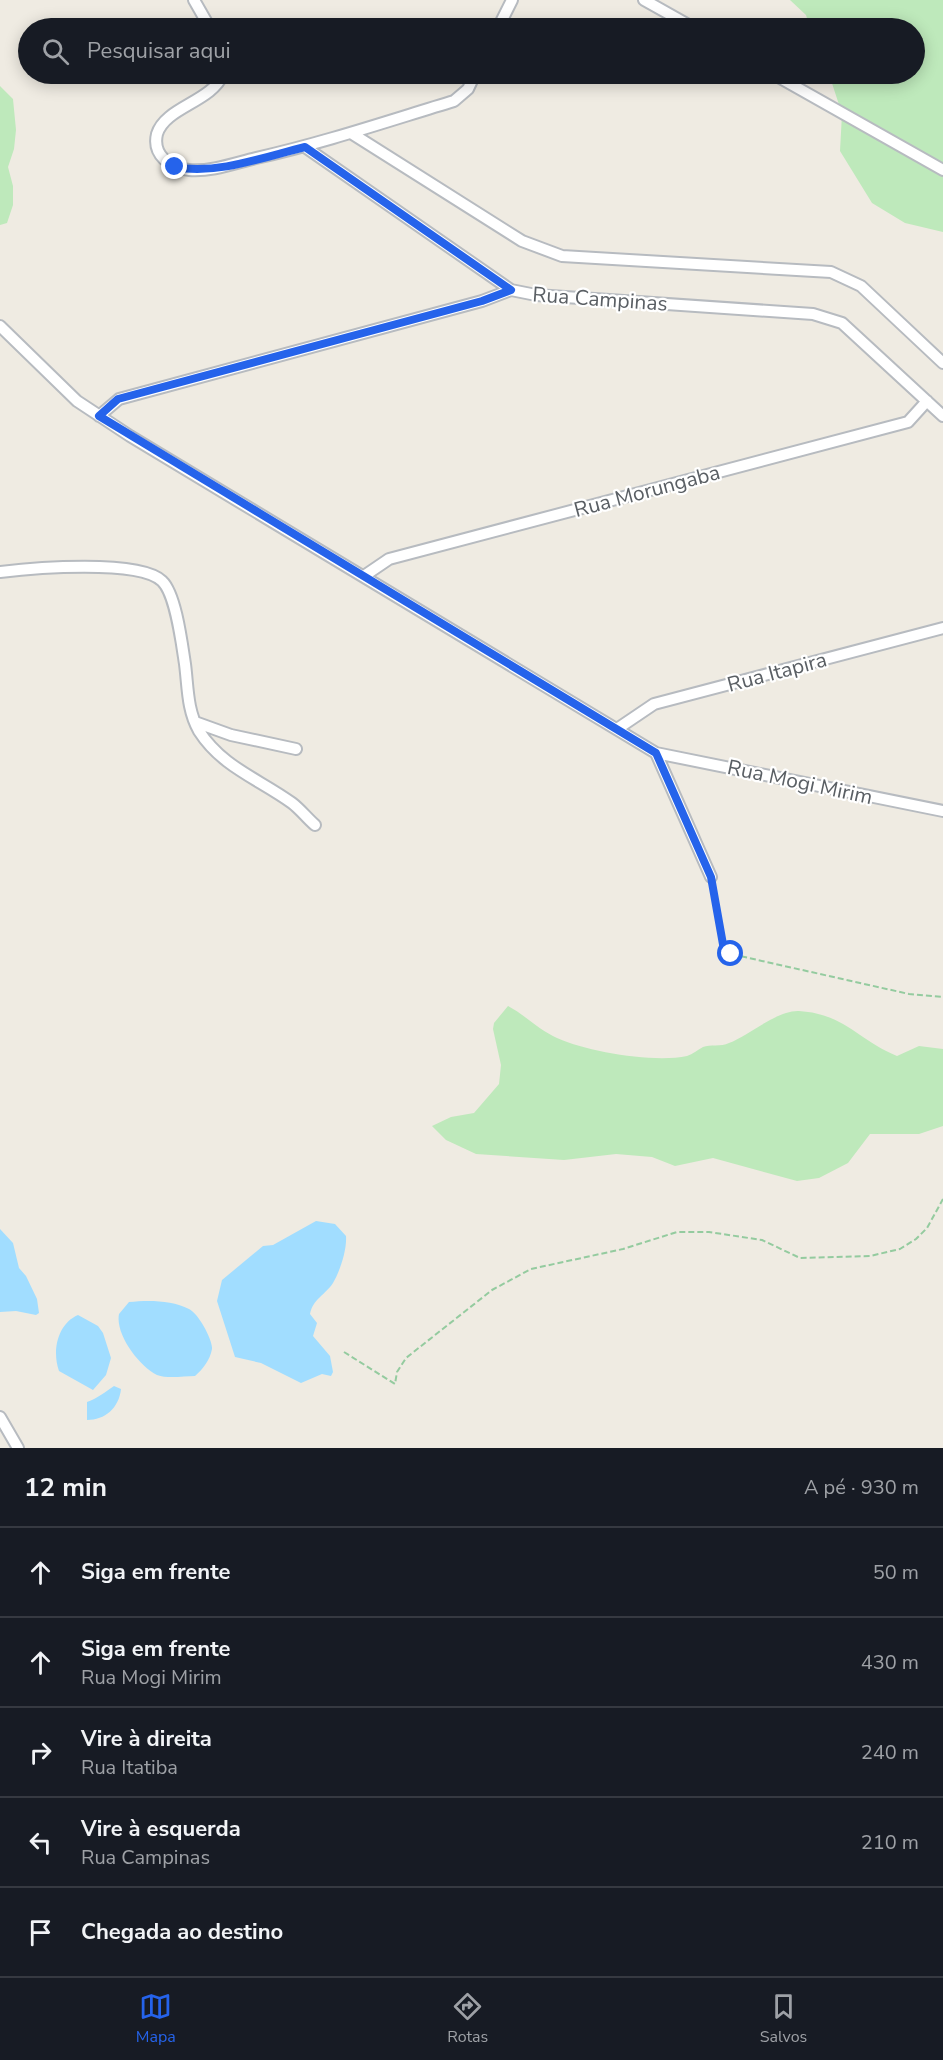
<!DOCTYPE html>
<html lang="pt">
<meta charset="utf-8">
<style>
:root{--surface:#171b24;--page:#20242c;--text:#f1f3f6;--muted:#9ea1a6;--line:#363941;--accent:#2563eb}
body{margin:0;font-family:"Nunito Sans",sans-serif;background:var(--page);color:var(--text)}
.stop{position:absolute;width:18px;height:18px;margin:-14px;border:4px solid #2563eb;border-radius:50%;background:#fff}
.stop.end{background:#2563eb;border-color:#fff;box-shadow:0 2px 6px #0008}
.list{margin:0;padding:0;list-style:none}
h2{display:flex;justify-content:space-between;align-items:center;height:78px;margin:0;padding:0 24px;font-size:26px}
h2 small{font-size:20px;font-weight:400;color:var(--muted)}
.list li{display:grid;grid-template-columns:39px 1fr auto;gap:18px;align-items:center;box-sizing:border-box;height:90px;padding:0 24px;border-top:2px solid var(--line)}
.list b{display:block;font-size:22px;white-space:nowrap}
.list p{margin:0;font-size:20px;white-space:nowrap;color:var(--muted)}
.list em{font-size:20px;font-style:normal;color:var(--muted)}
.icon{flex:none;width:33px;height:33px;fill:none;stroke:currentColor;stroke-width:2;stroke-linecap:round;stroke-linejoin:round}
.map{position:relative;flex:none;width:943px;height:1448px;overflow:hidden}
.search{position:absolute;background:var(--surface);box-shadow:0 3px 15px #0003;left:18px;right:18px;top:18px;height:66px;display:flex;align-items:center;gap:15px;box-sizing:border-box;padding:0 21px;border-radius:33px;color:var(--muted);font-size:22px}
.sheet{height:528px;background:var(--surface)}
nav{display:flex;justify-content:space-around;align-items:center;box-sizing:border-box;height:84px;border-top:2px solid var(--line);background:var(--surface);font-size:16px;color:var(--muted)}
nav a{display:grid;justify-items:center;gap:3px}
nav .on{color:var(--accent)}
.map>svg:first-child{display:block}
</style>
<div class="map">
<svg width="943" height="1448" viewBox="0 0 943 1448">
<rect width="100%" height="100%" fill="#efebe2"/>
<path fill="#bee9bb" d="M790,0H943V232L905,223L872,203L840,151L842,114L829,74H914V28H810L806,15Z
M0,86L13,99L16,130L14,149L8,167L13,186V205L7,223L0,225Z
M508,1006C525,1015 539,1030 557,1038C588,1052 654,1063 687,1056C693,1054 697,1050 703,1047C710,1044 721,1047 729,1043C750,1035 777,1010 799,1011C845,1014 858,1040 897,1056L919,1046L943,1049V1126L919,1134H870L848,1163L819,1178L797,1181L713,1158L675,1166L652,1157L616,1154L564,1160L476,1154L446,1140L432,1126L451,1117L474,1113L499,1084L501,1065L493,1029L494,1023Z"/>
<path fill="#a1ddff" d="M316,1221L335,1224L346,1236C347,1250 340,1271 333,1283C325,1295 313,1299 310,1314L317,1323L313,1336L330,1356L333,1372L331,1376L322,1374L301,1383L261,1363L235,1357L217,1301L222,1280L263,1246L273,1245Z
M0,1229L13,1243L19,1268L26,1276L37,1299L39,1313L36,1315L16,1311L0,1312Z
M129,1302C148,1300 172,1300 189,1309C198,1313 213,1340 212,1349C210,1360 203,1369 195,1376C184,1376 168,1379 157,1375C139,1366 115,1334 119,1314Z
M78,1315L98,1326L103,1333L111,1358L106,1375L93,1390L59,1371C52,1352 57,1324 78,1315Z
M114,1386L121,1389C119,1408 105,1420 87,1420V1402C98,1398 105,1392 114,1386Z"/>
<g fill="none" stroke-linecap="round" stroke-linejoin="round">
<defs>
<path id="minor" d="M194,0L210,28
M644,0L694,28
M498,28L512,0
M223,74C212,102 165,107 157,134C152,155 170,168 189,170C211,172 235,163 256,158C323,143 388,121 454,101L468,89L475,74
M773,74L943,170
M351,133L522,241L562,256L831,272L861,286L943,363
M305,147L511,290L536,295L813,314L842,323L943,416
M0,326L77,401L130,436L656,753L943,811
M99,416L119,399L482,301L511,290
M0,572C32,568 139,559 162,581C176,594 182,645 185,664C188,687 187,710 199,731C222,767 259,779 292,803C300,809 307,818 315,825
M364,576L389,559L908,422L927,401
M195,722L231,735L296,749
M617,729L654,704L943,628
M656,753L711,877
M0,1417L18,1448"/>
</defs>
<use href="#minor" stroke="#b7bbc0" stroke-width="14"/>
<path stroke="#94cb9f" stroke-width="2" stroke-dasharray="6 3" stroke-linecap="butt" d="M713,888L724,949L731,954L909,994L943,997
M344,1352L395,1384L397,1372L406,1358L492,1290L531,1269L623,1249L677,1232H709L762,1240L800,1258L870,1256L900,1249L916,1239L927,1228L943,1199"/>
<use href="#minor" stroke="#fff" stroke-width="10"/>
</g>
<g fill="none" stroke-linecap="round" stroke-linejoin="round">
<path stroke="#2563eb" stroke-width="8" d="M175,167C217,175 264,157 305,147L511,290L482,301L118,399L99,416L656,753L711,877L724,950L731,954"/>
</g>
<g text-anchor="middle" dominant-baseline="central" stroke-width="4.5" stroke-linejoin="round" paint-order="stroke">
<g font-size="21" fill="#5a5f64" stroke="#fff">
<text transform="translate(600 299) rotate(4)">Rua Campinas</text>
<text transform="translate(647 491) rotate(-15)">Rua Morungaba</text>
<text transform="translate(777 672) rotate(-15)">Rua Itapira</text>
<text transform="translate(800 782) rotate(12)">Rua Mogi Mirim</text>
</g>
</g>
</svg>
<div class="stop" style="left:731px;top:954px"></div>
<div class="stop end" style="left:175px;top:167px"></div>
<div class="search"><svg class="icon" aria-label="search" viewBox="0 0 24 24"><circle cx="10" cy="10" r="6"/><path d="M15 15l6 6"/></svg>Pesquisar aqui</div>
</div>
<section class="sheet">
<h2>12 min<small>A pé · 930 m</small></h2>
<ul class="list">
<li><svg class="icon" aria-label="ahead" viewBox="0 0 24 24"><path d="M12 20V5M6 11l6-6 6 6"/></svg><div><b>Siga em frente</b></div><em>50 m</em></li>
<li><svg class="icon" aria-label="ahead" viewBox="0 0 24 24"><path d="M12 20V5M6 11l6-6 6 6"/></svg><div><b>Siga em frente</b><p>Rua Mogi Mirim</p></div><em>430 m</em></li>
<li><svg class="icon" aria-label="right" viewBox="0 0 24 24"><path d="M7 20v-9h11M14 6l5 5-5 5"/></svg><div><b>Vire à direita</b><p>Rua Itatiba</p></div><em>240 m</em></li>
<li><svg class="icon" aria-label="left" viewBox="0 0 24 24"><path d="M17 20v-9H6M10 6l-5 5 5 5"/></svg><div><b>Vire à esquerda</b><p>Rua Campinas</p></div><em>210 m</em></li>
<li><svg class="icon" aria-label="arrive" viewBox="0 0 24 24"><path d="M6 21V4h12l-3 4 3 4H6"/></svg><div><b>Chegada ao destino</b></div></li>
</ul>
</section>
<nav>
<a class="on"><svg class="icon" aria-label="map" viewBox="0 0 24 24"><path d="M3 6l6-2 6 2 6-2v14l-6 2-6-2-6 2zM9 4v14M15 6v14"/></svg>Mapa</a>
<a><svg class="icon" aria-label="directions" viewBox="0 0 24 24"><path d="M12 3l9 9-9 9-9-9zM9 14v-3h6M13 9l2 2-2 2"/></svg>Rotas</a>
<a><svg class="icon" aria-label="saved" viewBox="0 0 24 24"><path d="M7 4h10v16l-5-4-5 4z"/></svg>Salvos</a>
</nav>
